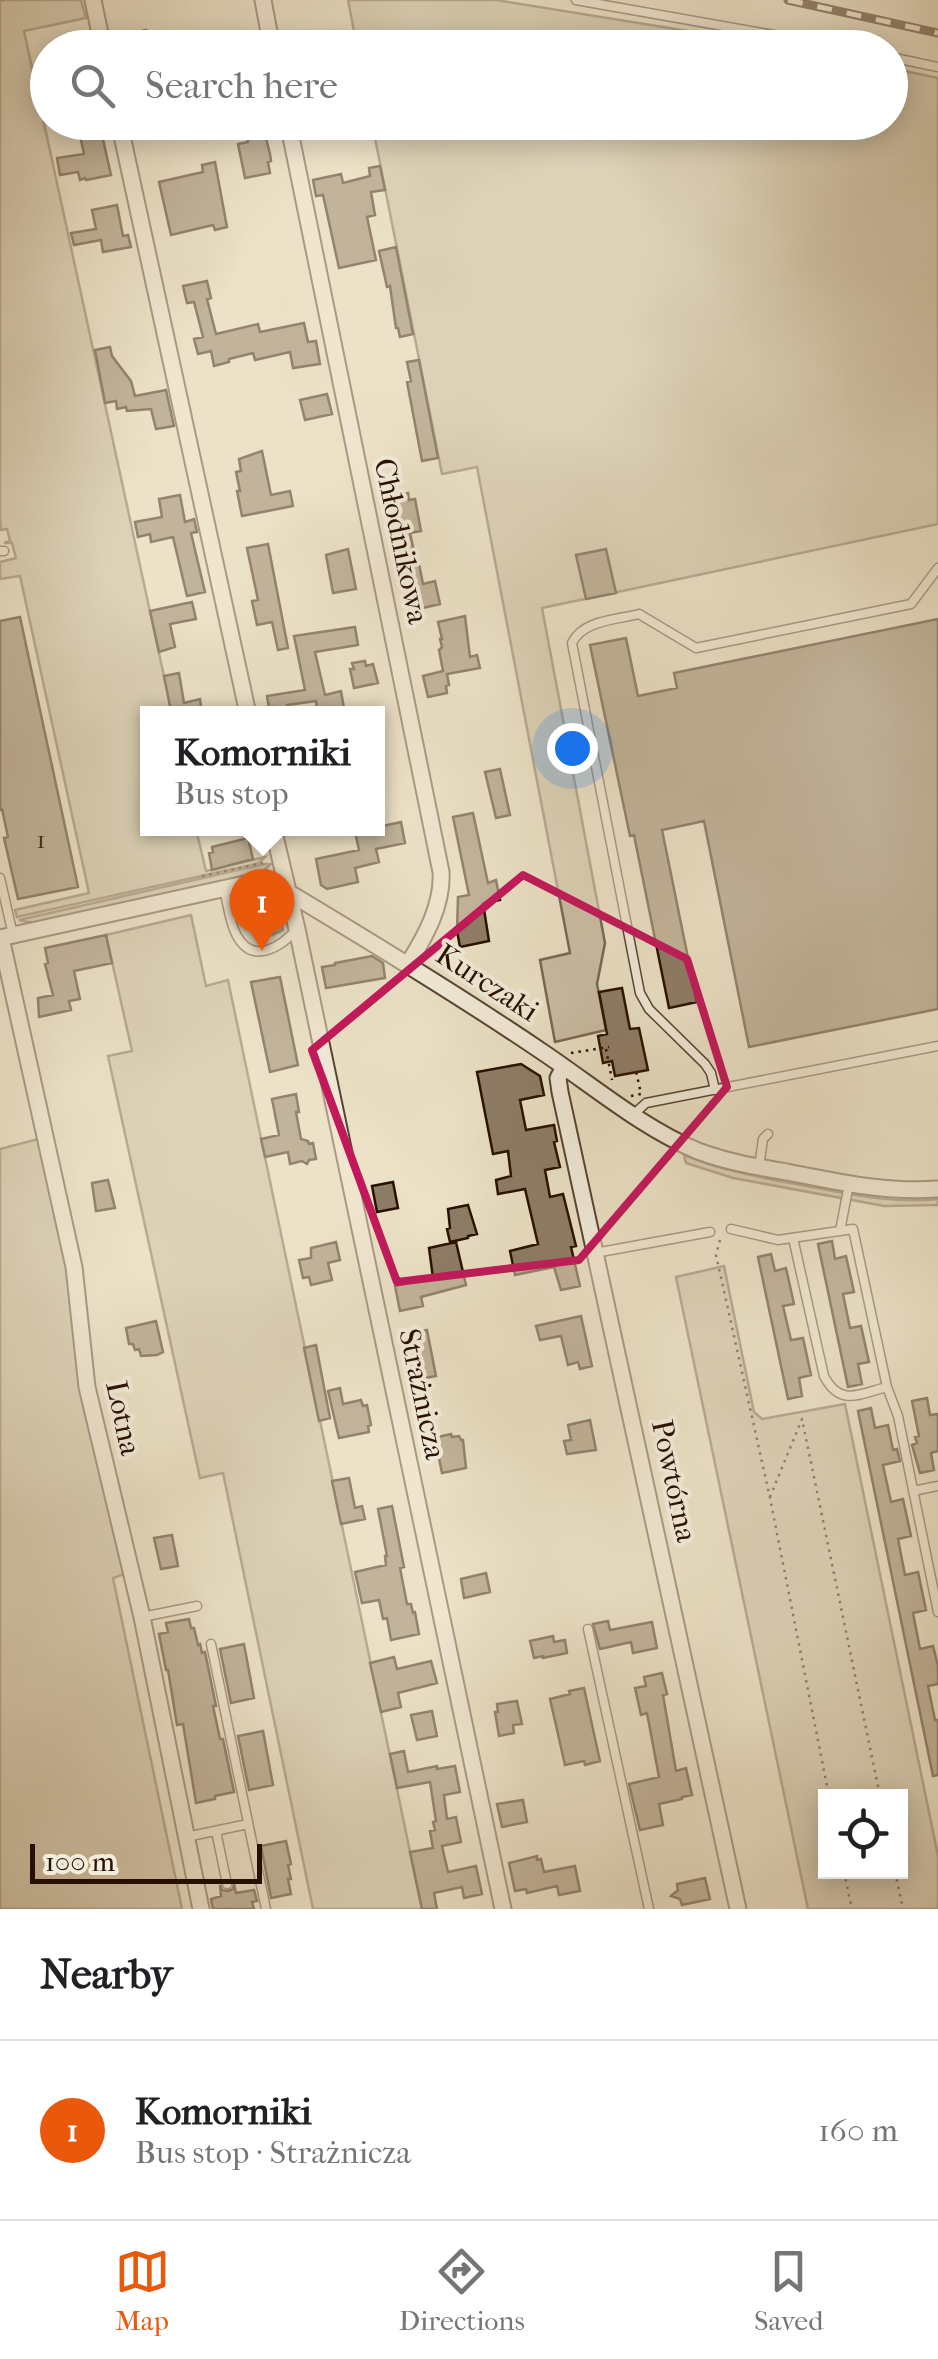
<!DOCTYPE html>
<meta charset="utf-8">
<style>
:root{--surface:#fff;--page:#f2f2f2;--text:#202124;--muted:#757577;--line:#e0e0e0;--accent:#ea580c}
body{margin:0;font-family:"IM FELL French Canon",serif;background:var(--page);color:var(--text)}
.controls{position:absolute;right:30px;bottom:30px;display:grid;overflow:hidden;border-radius:0px;box-shadow:0 5px 25px #0003}
.controls button{width:90px;height:90px;display:grid;place-items:center;padding:0;border:0;border-bottom:2px solid var(--line);background:var(--surface);color:var(--text);font:50px sans-serif}
.scale{position:absolute;left:30px;bottom:25px;width:232px;box-sizing:border-box;padding-left:10px;border:5px solid #281000;border-top:0;font-size:28px;line-height:35px;white-space:nowrap;color:#281000;-webkit-text-stroke:8px #f3ecdb;paint-order:stroke}
.you{position:absolute;left:572px;top:748px;width:35px;height:35px;margin:-25px;border:8px solid #fff;border-radius:50%;background:#1a73e8;box-shadow:0 0 0 15px #1a73e833}
.badge{display:grid;place-items:center;width:65px;height:65px;border-radius:50%;background:var(--accent);color:#fff;font-size:32px;font-weight:700}
.pin{position:absolute;translate:-50% -82px;filter:drop-shadow(0 2px 5px #0008)}
.pin::after{content:'';position:absolute;top:52px;width:35px;height:30px;background:inherit;clip-path:polygon(0 0,100% 0,50% 100%)}
.popup{position:absolute;left:140px;top:706px;width:245px;height:130px;box-sizing:border-box;display:grid;place-content:center;border-radius:0px;background:var(--surface);filter:drop-shadow(0 2px 8px #0005);font-size:32px;white-space:nowrap;color:var(--muted)}
.popup b{font-size:38px;color:var(--text)}
.popup::after{content:'';position:absolute;left:50%;top:100%;margin-left:-20px;border:20px solid transparent;border-top-color:var(--surface)}
.list{margin:0;padding:0;list-style:none}
h2{display:flex;justify-content:space-between;align-items:center;height:130px;margin:0;padding:0 40px;font-size:42px}
h2 small{font-size:32px;font-weight:400;color:var(--muted)}
.list li{display:grid;grid-template-columns:65px 1fr auto;gap:30px;align-items:center;box-sizing:border-box;height:180px;padding:0 40px;border-top:2px solid var(--line)}
.list b{display:block;font-size:38px;white-space:nowrap}
.list p{margin:0;font-size:32px;white-space:nowrap;color:var(--muted)}
.list em{font-size:32px;font-style:normal;color:var(--muted)}
.icon{flex:none;width:55px;height:55px;fill:none;stroke:currentColor;stroke-width:2;stroke-linecap:round;stroke-linejoin:round}
.map{position:relative;flex:none;width:938px;height:1909px;overflow:hidden}
.search{position:absolute;background:var(--surface);box-shadow:0 5px 25px #0003;left:30px;right:30px;top:30px;height:110px;display:flex;align-items:center;gap:25px;box-sizing:border-box;padding:0 35px;border-radius:55px;color:var(--muted);font-size:38px}
.sheet{height:310px;background:var(--surface)}
nav{display:flex;justify-content:space-around;align-items:center;box-sizing:border-box;height:140px;border-top:2px solid var(--line);background:var(--surface);font-size:28px;color:var(--muted)}
nav a{display:grid;justify-items:center;gap:5px}
nav .on{color:var(--accent)}
.map>svg:first-child{display:block}
</style>
<div class="map">
<svg width="938" height="1909" viewBox="0 0 938 1909">
<rect width="100%" height="100%" fill="#ece2c7"/>
<filter id="stains"><feTurbulence type="fractalNoise" baseFrequency=".002" numOctaves="4"/><feColorMatrix values="0 0 0 0 .2 0 0 0 0 .09 0 0 0 0 .02 0 0 0 .5 -.17"/></filter>
<radialGradient id="worn" r=".72"><stop offset=".6" stop-color="#630" stop-opacity="0"/><stop offset="1" stop-color="#630" stop-opacity=".3"/></radialGradient>
<path fill="#cbbea5" stroke="#7a6752" stroke-width="2.5" fill-rule="evenodd" d="M6,0H81L86,18L24,31L172,713L147,714V828L196,829L206,871L265,857L259,863L17,917L15,910L89,893L20,576L0,579V562L16,558L12,543H4L10,541L7,529L1,530L0,519V1Z
M348,0H496L787,47H357Z
M891,68L938,78V524L542,608L605,943L597,984L606,1030L555,1042L540,960L570,953L477,467L442,474L372,123L890,122Z
M265,864H271L261,873L53,919L32,923L19,920Z
M260,897C278,901 279,913 283,930L272,935L256,934L247,926L242,901Z
M191,915L206,986L228,980L422,1909H313L223,1473L200,1478L108,1056L132,1051L106,935Z
M38,1139L68,1269L125,1574L113,1578L182,1909H0V1149Z
M684,1155C723,1171 764,1178 806,1186C850,1194 893,1204 938,1199V1205L884,1206L733,1178L686,1163Z
M724,1266L754,1412L762,1419L845,1404L938,1856V1909H808L676,1277ZM826,1796H900V1872H826Z"/>
<path fill="#8e7d67" stroke="#281000" stroke-width="2.5" d="M146,30L147,35L159,32L163,48H128L125,35Z
M77,122H99L111,175L86,180L85,178L80,180L78,172L60,175L57,158L84,154Z
M245,122H262L270,154L271,161L268,162L270,173L245,178L238,144L248,142Z
M215,162L227,227L215,230L213,225L171,235L159,182L203,172L202,165Z
M380,166L385,190L371,192L375,215L367,217L376,260L339,268L323,195L316,196L313,180L341,174L343,183L370,176L369,168Z
M117,205L123,236L128,235L131,247L103,252L101,240L74,245L71,233L96,229L92,210Z
M396,247L413,334L400,337L398,328H396L390,286L387,287L379,251Z
M207,281L211,298L207,299L216,334L258,324L260,332L304,323L308,342L316,341L320,364L293,368L290,352L255,360L253,353L229,359V362L214,366L211,351L198,354L194,339L203,337L194,302L187,303L183,286Z
M110,347L112,356L131,381L135,396L166,390L174,426L156,429L151,409L127,411L126,407L117,409L116,401L105,403L95,350Z
M419,360L438,458L422,461L407,382L411,381L407,362Z
M327,394L332,414L305,420L300,400Z
M262,451L271,495L290,491L293,506L242,516L237,491H240L236,472L241,471L239,459Z
M408,493L409,500L415,499L421,531L410,533L417,565L419,564L423,584L435,581L440,604L410,611L393,531L396,530L389,497Z
M180,495L185,522L194,519L197,532L191,533L205,592L187,596L173,537L151,542L150,534L138,537L135,522L162,517L159,499Z
M268,544L288,648L278,650L272,622L257,625L252,601L258,600L247,548Z
M348,549L356,589L333,593L326,555Z
M606,549L616,593L586,599L576,555Z
M192,602L196,619L170,624L175,647L159,652L150,611Z
M465,616L470,657L477,655L480,668L447,674L449,685L446,686L447,693L428,697L423,676L443,671L439,650L442,647L440,639H442L438,622Z
M20,617L78,887L18,899L4,838L8,837L2,809L0,810V621Z
M938,619V1009L749,1047L704,821L662,830L697,1002L669,1008L634,835L630,836L590,645L626,638L638,696L677,688L674,673Z
M355,627L358,645L315,652L325,695L341,691L345,714H330L328,708L317,710L316,701L287,705L288,710L273,712L272,707L269,708L267,696L305,690L294,636Z
M365,661L366,666L373,664L378,683L354,688L350,669H354L352,663Z
M179,673L184,703L200,699L202,714H160L159,709L170,706L164,676Z
M500,769L510,815L496,818L485,772Z
M473,813L488,883L496,880L500,900L483,903L489,941L460,947L457,931L458,897L469,895L453,817Z
M401,822L405,843L376,849L379,862L355,868L358,882L327,889L321,885L316,859L359,850L355,832Z
M248,838L253,859L212,870L209,853L213,852L212,847Z
M106,935L112,963L74,971L80,999L69,1001L71,1010L39,1017L38,998L53,995L45,964L48,963L45,948Z
M372,956L383,963L385,978L326,988L322,967L335,965V963Z
M280,977L298,1065L270,1072L251,982Z
M622,988L630,1029L639,1028L648,1070L615,1076L612,1061L603,1063L598,1036L607,1034L599,992Z
M521,1064L540,1076L544,1095L520,1100L526,1130L554,1125L557,1141L554,1142L560,1167L545,1170L550,1197L563,1194L576,1246L571,1247L580,1286L561,1290L554,1267L515,1275L510,1251L538,1244L525,1189L498,1194L496,1180L511,1176L508,1151L493,1154L477,1072Z
M296,1094L299,1112H296L301,1139L308,1141L309,1144L313,1143L316,1159L309,1160L307,1164L302,1161L290,1164L288,1152L265,1157L261,1139L279,1135L272,1099Z
M108,1180L115,1208L96,1211L92,1183Z
M393,1182L398,1208L377,1212L372,1186Z
M468,1205L477,1234L468,1236V1238L450,1242L447,1229L450,1228L448,1209Z
M832,1241L835,1259L846,1256L854,1292L843,1294L850,1328L861,1326L869,1362L858,1364L862,1384L848,1387L818,1244Z
M336,1242L340,1260L328,1263L332,1280L311,1285L309,1277L303,1278L299,1260L311,1258V1248Z
M456,1242L466,1285L421,1297L423,1306L400,1311L395,1286L433,1278L429,1248Z
M771,1254L775,1271L786,1268L794,1304L783,1306L791,1340L803,1338L811,1375L799,1378L802,1396L788,1399L758,1257Z
M581,1316L592,1366L580,1369L578,1362L568,1365L561,1336L540,1340L536,1326Z
M156,1321L163,1352L157,1355L141,1356L139,1349L135,1350L133,1344H129L126,1328Z
M427,1330L436,1376L414,1380L402,1335Z
M316,1345L330,1418L319,1421L304,1348Z
M340,1388L343,1404L361,1400L363,1406L367,1405L371,1425L368,1426L369,1432L339,1438L328,1391Z
M927,1398L930,1415L938,1414V1451L931,1453L934,1470L920,1473L912,1445L917,1443L915,1437L919,1436L912,1401Z
M871,1408L875,1428L888,1425L893,1450L897,1449L900,1461L883,1465L891,1502L903,1499L911,1536L898,1539L905,1575L918,1572L926,1610L913,1613L920,1649L933,1646L938,1666V1684L928,1686L935,1720H938V1775L933,1776L858,1411Z
M590,1420L596,1450L567,1454L564,1441L571,1440L568,1425Z
M451,1434L452,1437L459,1436L461,1440H463L466,1468L442,1473L438,1453L432,1454L429,1439Z
M349,1478L355,1508L362,1506L365,1519L341,1524L332,1481Z
M392,1506L404,1567L400,1568L407,1604H411L413,1613L415,1612L419,1634L391,1640L387,1618L383,1619L379,1600L362,1603L355,1572L386,1565L385,1556H387L378,1509Z
M172,1535L178,1566L161,1569L154,1538Z
M486,1573L490,1592L464,1598L461,1579Z
M189,1619L191,1628H194L198,1645L200,1644L202,1653L205,1652L216,1706H213L220,1739H223L234,1792L215,1796V1799L196,1803L183,1724L177,1725L168,1670H166L159,1634L168,1632L166,1623Z
M608,1621L610,1630L652,1622L657,1648L633,1653L631,1642L600,1649L593,1624Z
M553,1636L554,1642L565,1640L567,1653L543,1658V1656L534,1658L530,1641Z
M244,1644L254,1698L231,1703L220,1649Z
M394,1657L397,1669L431,1661L437,1683L398,1693L401,1707L381,1712L370,1663Z
M662,1673L667,1694L663,1695L676,1771L686,1768L692,1795L682,1797V1799L659,1804L663,1825L640,1830L629,1784L659,1777L647,1713L641,1715L635,1688L646,1686L644,1677Z
M584,1688L600,1761L585,1765L584,1761L565,1765L550,1699L570,1694L569,1691Z
M517,1701L522,1724L513,1725L514,1733L499,1736L495,1712H498L497,1704Z
M432,1711L437,1736L417,1740L411,1715Z
M263,1731L273,1785L249,1790L238,1736Z
M404,1751L408,1772L437,1766V1769L455,1766L460,1792L444,1795L447,1819L456,1817L461,1842L442,1846L448,1872L476,1866L482,1894L464,1898L462,1887L434,1893L437,1909H422L410,1852L433,1848L430,1831L435,1830L433,1822L436,1821L430,1782L397,1788L390,1754Z
M523,1800L527,1822L502,1827L497,1804Z
M286,1841L291,1864L288,1865L291,1879H288L291,1894L271,1898L261,1846Z
M537,1856V1860L541,1859L544,1872L575,1866L580,1891L559,1895L557,1886L527,1893L526,1889L515,1891L509,1863Z
M705,1878L710,1899L682,1905L680,1899L671,1896L678,1890L677,1884Z
M234,1884L236,1893L254,1890L257,1901L252,1902L254,1909H213L211,1899L221,1896L220,1885L222,1890L228,1891L233,1889Z"/>
<g fill="none" stroke-linecap="round" stroke-linejoin="round">
<defs>
<path id="lane" d="M576,0L847,48
M890,57L938,67
M0,551H4
M0,878L13,935
M224,889C228,904 229,922 237,936C253,965 281,947 297,929
M715,1090L711,1073L705,1064L649,1009L640,993L572,643C583,620 616,620 639,614L696,648L911,604L938,568
M634,1114L646,1103L938,1046
M759,1167L763,1139L768,1134
M731,1229L778,1240L853,1229L887,1387L898,1416L938,1612
M840,1231L849,1184
M793,1238L824,1376C840,1407 859,1394 887,1387
M595,1253L710,1232
M913,1491L938,1486
M142,1617L197,1606
M588,1629L649,1909
M211,1644L266,1909
M216,1831L227,1884
M186,1837L248,1824"/>
<path id="street" d="M93,0L103,48
M263,0L272,48
M119,122L248,714
M288,122L441,872C443,905 425,937 408,964
M273,828L297,929L503,1909
M0,938L249,883L263,882L286,891C373,943 460,996 544,1053C593,1086 644,1129 698,1151C727,1162 757,1167 787,1172C838,1182 886,1193 938,1189
M1,938L74,1267L87,1387L142,1617L201,1909
M564,1067L558,1078L560,1092L738,1909"/>
</defs>
<use href="#lane" stroke="#594432" stroke-width="11"/>
<use href="#street" stroke="#594432" stroke-width="19"/>
<path stroke="#281000" stroke-width="2.5" stroke-dasharray="2.5 5" stroke-linecap="butt" d="M202,876L263,863
M606,1049L612,1080
M571,1053L609,1047
M631,1096L641,1094L636,1071
M720,1240L716,1255L770,1498L829,1796
M770,1497L802,1419L880,1796
M844,1872L852,1909
M895,1872L903,1909"/>
<use href="#lane" stroke="#f3ecdb" stroke-width="8"/>
<use href="#street" stroke="#f3ecdb" stroke-width="15"/>
<defs>
<path id="rail" d="M788,0L938,33"/>
</defs>
<use href="#rail" stroke="#281000" stroke-width="9"/>
<use href="#rail" stroke="#f3ecdb" stroke-width="5" stroke-dasharray="15" stroke-linecap="butt"/>
</g>
<path d="M0 0H938V1909H0ZM523,875L687,959L727,1087L579,1260L397,1282L312,1050Z" fill="#ece2c7" fill-opacity=".55" fill-rule="evenodd"/>
<path fill="none" stroke="#c2185b" stroke-width="8" stroke-linejoin="round" d="M523,875L687,959L727,1087L579,1260L397,1282L312,1050Z"/>
<g text-anchor="middle" dominant-baseline="central" stroke-width="8" stroke-linejoin="round" paint-order="stroke">
<g font-size="25" fill="#422b1a">
<text x="41" y="839">1</text>
</g>
<g font-size="30" fill="#281000" stroke="#f3ecdb">
<text transform="translate(401 541) rotate(78)">Chłodnikowa</text>
<text transform="translate(487 983) rotate(33)">Kurczaki</text>
<text transform="translate(422 1394) rotate(78)">Strażnicza</text>
<text transform="translate(123 1418) rotate(78)">Lotna</text>
<text transform="translate(674 1481) rotate(78)">Powtórna</text>
</g>
</g>
<rect width="100%" height="100%" filter="url(#stains)"/>
<rect width="100%" height="100%" fill="url(#worn)"/>
</svg>
<div class="controls">
<button><svg class="icon" aria-label="locate" viewBox="0 0 24 24"><circle cx="12" cy="12" r="6"/><path d="M12 2v4M12 18v4M2 12h4M18 12h4"/></svg></button>
</div>
<div class="scale">100 m</div>
<div class="you"></div>
<div class="pin badge" style="left:262px;top:951px">1</div>
<div class="popup"><b>Komorniki</b>Bus stop</div>
<div class="search"><svg class="icon" aria-label="search" viewBox="0 0 24 24"><circle cx="10" cy="10" r="6"/><path d="M15 15l6 6"/></svg>Search here</div>
</div>
<section class="sheet">
<h2>Nearby<small></small></h2>
<ul class="list">
<li><span class="badge">1</span><div><b>Komorniki</b><p>Bus stop · Strażnicza</p></div><em>160 m</em></li>
</ul>
</section>
<nav>
<a class="on"><svg class="icon" aria-label="map" viewBox="0 0 24 24"><path d="M3 6l6-2 6 2 6-2v14l-6 2-6-2-6 2zM9 4v14M15 6v14"/></svg>Map</a>
<a><svg class="icon" aria-label="directions" viewBox="0 0 24 24"><path d="M12 3l9 9-9 9-9-9zM9 14v-3h6M13 9l2 2-2 2"/></svg>Directions</a>
<a><svg class="icon" aria-label="saved" viewBox="0 0 24 24"><path d="M7 4h10v16l-5-4-5 4z"/></svg>Saved</a>
</nav>
